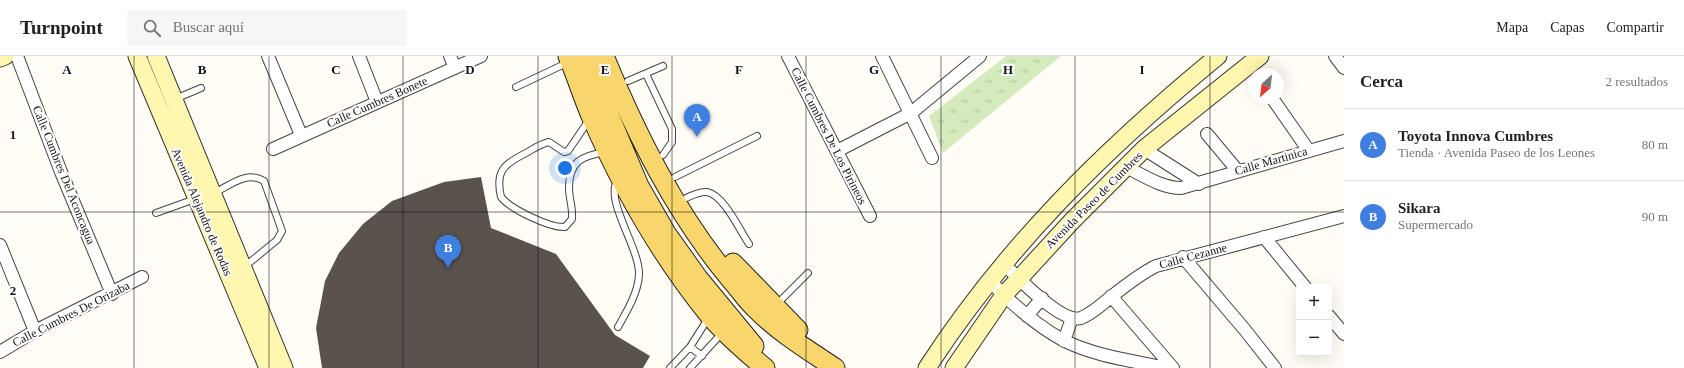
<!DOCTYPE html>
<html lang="es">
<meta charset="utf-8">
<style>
:root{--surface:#fff;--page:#f6f6f6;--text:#202124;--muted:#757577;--line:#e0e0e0;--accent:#2563eb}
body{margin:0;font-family:Georgia,serif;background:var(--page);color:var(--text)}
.controls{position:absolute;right:12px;bottom:12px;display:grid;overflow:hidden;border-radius:4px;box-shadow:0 4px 16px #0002}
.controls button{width:36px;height:36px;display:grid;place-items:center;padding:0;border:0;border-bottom:1px solid var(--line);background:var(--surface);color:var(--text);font:20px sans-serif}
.compass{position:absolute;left:1248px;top:12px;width:36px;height:36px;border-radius:50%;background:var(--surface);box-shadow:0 4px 16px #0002;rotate:208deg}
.you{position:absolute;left:565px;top:112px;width:14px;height:14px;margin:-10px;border:3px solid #fff;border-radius:50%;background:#1a73e8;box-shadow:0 0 0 6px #1a73e833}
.badge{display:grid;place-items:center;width:26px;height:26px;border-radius:50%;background:var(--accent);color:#fff;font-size:13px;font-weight:700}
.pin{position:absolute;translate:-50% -33px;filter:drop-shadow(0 1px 2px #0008)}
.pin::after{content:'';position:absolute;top:21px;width:14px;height:12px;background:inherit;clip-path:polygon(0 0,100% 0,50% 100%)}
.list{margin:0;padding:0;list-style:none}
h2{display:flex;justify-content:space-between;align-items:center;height:52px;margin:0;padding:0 16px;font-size:17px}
h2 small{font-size:13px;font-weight:400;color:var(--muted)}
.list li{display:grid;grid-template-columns:26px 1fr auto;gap:12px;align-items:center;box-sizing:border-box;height:72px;padding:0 16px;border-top:1px solid var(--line)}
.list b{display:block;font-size:15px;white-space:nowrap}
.list p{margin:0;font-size:13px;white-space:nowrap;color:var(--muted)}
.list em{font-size:13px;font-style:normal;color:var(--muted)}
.icon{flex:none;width:22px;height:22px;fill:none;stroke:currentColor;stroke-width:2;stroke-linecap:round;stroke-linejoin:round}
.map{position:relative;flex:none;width:1344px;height:312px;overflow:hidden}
header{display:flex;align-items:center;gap:24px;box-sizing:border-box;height:56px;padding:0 20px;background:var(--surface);border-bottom:1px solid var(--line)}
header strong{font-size:19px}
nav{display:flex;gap:22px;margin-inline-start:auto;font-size:14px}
.search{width:280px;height:36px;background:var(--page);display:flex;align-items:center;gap:10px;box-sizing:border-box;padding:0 14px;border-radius:4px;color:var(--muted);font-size:15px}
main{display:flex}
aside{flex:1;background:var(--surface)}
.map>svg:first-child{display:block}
</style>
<header>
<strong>Turnpoint</strong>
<div class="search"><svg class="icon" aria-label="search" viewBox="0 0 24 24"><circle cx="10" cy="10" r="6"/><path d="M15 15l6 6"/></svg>Buscar aquí</div>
<nav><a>Mapa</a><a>Capas</a><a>Compartir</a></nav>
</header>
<main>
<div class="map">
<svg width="1344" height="312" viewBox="0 0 1344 312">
<defs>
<pattern id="grass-tufts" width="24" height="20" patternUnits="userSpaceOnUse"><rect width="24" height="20" fill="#d5ebbd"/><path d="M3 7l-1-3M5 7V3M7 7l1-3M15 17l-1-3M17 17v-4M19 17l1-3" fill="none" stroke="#b6c8a1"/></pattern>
</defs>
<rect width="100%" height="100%" fill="#fffdf5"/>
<path fill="url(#grass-tufts)" d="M1006,0H1061L943,97L929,60Z"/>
<path fill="#5a524d" d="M481,121L491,172L556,198L615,279L650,300L643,312H322L316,272L325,225L339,197L363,168L392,145L444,126Z"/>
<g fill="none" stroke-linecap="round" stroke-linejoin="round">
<defs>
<path id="lane" d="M646,18L672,73V86L663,99
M628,25L663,10
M516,31L569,6
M175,43L201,32
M589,64L568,95L564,96L549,86C540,88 533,93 526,97C504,108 495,115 501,141C510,153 550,172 565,171L572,163C573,152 569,142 569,132C569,105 582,100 605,96
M675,121L757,80
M617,125C605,146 640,192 639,219C638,237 627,255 618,271
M214,137C229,130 247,114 264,125L282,175L277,184L244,211
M686,142C693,139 700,135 707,136C724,139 740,175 749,188
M156,157L195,143
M777,248L808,217
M690,291L702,300
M670,312L690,291L709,261
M690,312L723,276"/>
<path id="street" d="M17,0L61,116L112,238
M268,0L301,79
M359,0L377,46
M450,0L455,12
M788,0L870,160
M882,0L932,102
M1335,0L1344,12
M1272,42L1309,95
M1207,78L1237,114
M273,93L481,0
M1144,93L1199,128
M837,95L911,57L980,0
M1126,111C1143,119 1161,132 1181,132L1344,85
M1264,181L1305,231
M0,189L35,275
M1183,201L1245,274L1275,312
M1003,207C1017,221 1062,268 1081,262C1092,258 1102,248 1111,241C1126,229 1140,218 1156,210L1344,160
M989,224C1011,247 1035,269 1063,284C1094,300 1133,305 1167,312
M1111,240L1173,312
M1027,260L1042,242
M1329,260L1344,278
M1064,285L1072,262
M0,296L35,275L142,221"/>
<path id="secondary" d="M137,0L268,312
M156,0L284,312
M0,2L5,0
M927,312C1006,190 1106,92 1218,0
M954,312L1004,239L1072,165L1144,93L1260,0"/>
<path id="primary" d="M568,0C577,21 583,42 592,62C623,133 661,200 710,260C726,279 746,296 765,312
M584,0L639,130L666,177L698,222L754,290
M604,0C637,80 676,158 731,224C740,234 747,245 757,254C780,277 808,294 835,312
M733,207L798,274"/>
</defs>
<use href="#lane" stroke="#444" stroke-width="8"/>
<use href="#street" stroke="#444" stroke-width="14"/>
<use href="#secondary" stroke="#333" stroke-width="19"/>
<use href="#primary" stroke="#222" stroke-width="21"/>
<use href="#lane" stroke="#fff" stroke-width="6"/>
<use href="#street" stroke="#fff" stroke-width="12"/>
<use href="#secondary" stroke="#fff6b0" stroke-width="17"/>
<use href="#primary" stroke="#f9d66b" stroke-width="19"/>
</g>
<path fill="none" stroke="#111" stroke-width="1" stroke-opacity="0.55" d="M134,0V312M269,0V312M403,0V312M538,0V312M672,0V312M806,0V312M941,0V312M1075,0V312M1210,0V312M0,156H1344"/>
<g text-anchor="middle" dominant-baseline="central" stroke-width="4" stroke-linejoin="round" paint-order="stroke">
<g font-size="12" fill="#111" stroke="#fff">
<text transform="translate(377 46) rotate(-24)">Calle Cumbres Bonete</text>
<text transform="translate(829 80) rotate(63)">Calle Cumbres De Los Pirineos</text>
<text transform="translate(1271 105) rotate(-16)">Calle Martinica</text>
<text transform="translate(64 119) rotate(68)">Calle Cumbres Del Aconcagua</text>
<text transform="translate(1094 144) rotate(-45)">Avenida Paseo de Cumbres</text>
<text transform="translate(202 156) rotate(67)">Avenida Alejandro de Rodas</text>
<text transform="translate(1193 200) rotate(-15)">Calle Cezanne</text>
<text transform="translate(71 258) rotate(-27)">Calle Cumbres De Orizaba</text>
</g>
</g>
<g font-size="13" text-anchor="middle" font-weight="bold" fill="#111" stroke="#fff" stroke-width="4" stroke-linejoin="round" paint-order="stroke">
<text x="67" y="18">A</text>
<text x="202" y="18">B</text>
<text x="336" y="18">C</text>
<text x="470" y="18">D</text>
<text x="605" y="18">E</text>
<text x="739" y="18">F</text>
<text x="874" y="18">G</text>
<text x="1008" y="18">H</text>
<text x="1142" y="18">I</text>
<text x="13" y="83">1</text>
<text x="13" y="239">2</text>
</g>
</svg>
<div class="controls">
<button>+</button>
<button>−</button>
</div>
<svg class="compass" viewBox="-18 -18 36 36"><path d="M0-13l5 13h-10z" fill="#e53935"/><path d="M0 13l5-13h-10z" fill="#757577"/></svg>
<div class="you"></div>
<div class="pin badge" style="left:697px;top:81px;background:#3f7fe0">A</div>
<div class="pin badge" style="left:448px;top:212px;background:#3f7fe0">B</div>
</div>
<aside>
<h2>Cerca<small>2 resultados</small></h2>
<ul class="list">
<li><span class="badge" style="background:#3f7fe0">A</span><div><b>Toyota Innova Cumbres</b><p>Tienda · Avenida Paseo de los Leones</p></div><em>80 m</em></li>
<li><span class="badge" style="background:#3f7fe0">B</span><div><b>Sikara</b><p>Supermercado</p></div><em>90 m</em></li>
</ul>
</aside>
</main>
